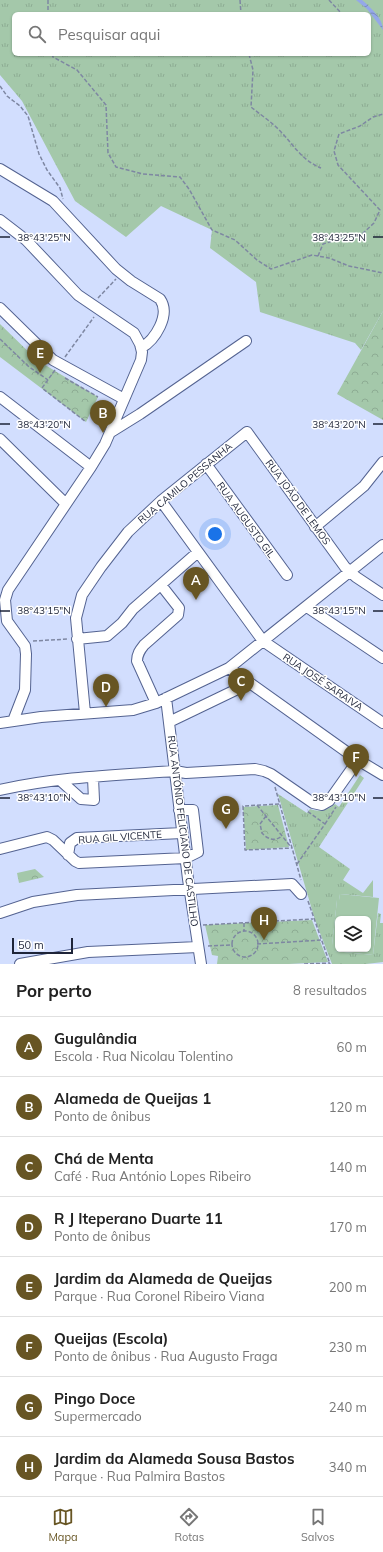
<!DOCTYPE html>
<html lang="pt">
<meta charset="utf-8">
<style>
:root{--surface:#fff;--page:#f6f6f6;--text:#222;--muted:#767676;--line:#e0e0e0;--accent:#675523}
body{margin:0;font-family:Mulish,sans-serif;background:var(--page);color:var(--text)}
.controls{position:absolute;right:12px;bottom:12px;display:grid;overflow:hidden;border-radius:6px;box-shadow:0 1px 3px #0004}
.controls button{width:36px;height:36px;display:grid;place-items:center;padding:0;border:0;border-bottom:1px solid var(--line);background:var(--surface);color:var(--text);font:20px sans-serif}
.scale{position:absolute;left:12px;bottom:10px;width:61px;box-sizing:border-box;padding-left:4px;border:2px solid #1e2438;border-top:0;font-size:11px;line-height:14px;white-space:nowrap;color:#1e2438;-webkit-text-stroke:3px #fff;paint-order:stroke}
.you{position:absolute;left:215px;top:534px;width:14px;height:14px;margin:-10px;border:3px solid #fff;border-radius:50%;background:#1a73e8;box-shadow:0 0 0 6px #1a73e833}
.badge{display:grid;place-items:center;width:26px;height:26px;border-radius:50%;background:var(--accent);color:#fff;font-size:13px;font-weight:700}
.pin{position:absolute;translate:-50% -33px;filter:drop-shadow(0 1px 2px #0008)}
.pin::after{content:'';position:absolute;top:21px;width:14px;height:12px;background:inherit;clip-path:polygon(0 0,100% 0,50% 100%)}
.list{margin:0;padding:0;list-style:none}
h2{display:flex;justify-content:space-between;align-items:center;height:52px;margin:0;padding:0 16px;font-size:17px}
h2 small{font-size:13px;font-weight:400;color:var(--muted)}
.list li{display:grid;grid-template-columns:26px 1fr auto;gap:12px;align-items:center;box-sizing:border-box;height:60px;padding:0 16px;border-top:1px solid var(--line)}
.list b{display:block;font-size:15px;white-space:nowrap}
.list p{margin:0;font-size:13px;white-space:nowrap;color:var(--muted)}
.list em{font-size:13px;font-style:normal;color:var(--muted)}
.icon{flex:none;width:22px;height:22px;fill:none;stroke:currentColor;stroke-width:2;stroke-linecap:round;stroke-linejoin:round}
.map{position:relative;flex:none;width:383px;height:964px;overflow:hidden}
.search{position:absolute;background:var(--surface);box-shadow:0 1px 3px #0004;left:12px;right:12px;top:12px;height:44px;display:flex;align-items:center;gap:10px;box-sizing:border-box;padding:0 14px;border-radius:6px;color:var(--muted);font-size:15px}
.sheet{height:532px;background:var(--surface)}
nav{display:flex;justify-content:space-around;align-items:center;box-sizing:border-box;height:56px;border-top:1px solid var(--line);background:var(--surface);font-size:11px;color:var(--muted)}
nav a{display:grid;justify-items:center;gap:2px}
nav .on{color:var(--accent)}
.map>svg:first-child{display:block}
</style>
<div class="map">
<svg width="383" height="964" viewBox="0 0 383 964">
<defs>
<pattern id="grass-tufts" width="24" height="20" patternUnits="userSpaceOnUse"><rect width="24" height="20" fill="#a4c8aa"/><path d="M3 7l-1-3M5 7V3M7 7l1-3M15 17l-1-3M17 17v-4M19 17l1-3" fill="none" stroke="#8dac93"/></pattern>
<pattern id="forest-crowns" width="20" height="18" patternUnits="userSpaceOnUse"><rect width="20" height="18" fill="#a4c8aa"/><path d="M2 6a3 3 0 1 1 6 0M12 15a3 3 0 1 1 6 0" fill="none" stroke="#8dac93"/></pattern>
<pattern id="water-waves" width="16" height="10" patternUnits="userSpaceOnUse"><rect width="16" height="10" fill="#94a8e8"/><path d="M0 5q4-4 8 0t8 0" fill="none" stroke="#7889bd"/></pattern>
</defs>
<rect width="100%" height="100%" fill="#d2defe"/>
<path fill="url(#grass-tufts)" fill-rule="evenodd" d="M0,0H383V311L361,350L355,343L260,312L256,282L210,248L212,230L161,206L126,237L75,201L22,101L0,75ZM14,14H369V54H14Z
M360,775L364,778L319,847L350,869L343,880L363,893L373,880V897L340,894L339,900H337L332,945H334V951L373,955L378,913L381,914L380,923H383V962L366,964H332L315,920L278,794L307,813L310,809C319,812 327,811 335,804L339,807Z"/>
<path fill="url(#forest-crowns)" d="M383,311V420L337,394Z
M0,324L37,360L98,397L86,422L0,357Z
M278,805L289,847L246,850L243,807Z
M35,869L44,877L19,883L17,873Z
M312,920L328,962L289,964H217L218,956L212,955L205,925Z"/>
<path fill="#a4c8aa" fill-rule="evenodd" d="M340,894L379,898L373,955L334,951V946L332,945L337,900H339ZM338,919H368V949H338Z"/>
<path fill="url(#water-waves)" d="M356,0H362C370,7 383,18 383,30L367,9Z"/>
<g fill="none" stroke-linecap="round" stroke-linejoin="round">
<defs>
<path id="minor" d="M0,169L53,201L116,269L131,281L160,299C171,315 155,340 141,348
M0,220L26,240L78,295L134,333L140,344L142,352L141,360L105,444L91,467L8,590L5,600L7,621L25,646L26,654L25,690L13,721
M0,308L53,360L124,399
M0,397L91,467
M111,432L140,414L246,341
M0,439L66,504
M206,464L287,575
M161,501L263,641L383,723
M315,527L364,486L383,462
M307,607L383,658
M77,639L107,636L122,623L133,609L198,552
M229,668L358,760L383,775
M166,698L188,879L201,964
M156,703L137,661C137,654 140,650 144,645L178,615L179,608L161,585
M85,713L76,618L82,595L101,567L128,532L161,501L247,432L345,567L356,577L383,595
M169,722L250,683
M0,723L41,717L133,710L156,703L229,668L383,545
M61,781L81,799L94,800L93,778
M0,790C56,777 118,775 175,771L186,773L255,769L264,771L271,774L313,803L322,805L329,801L358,760
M0,849L47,837L53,840L75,861L79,863L186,858L198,852L193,810H179
M68,855L70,843L77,838L182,833
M0,913L33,902L77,895L292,884L301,894
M20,964L88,952L198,947"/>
</defs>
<use href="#minor" stroke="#546391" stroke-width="12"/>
<path stroke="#7e87a2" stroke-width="1.5" stroke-dasharray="4 2" stroke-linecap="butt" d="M48,0V14
M240,0L241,14
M329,0L342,14
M52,54L53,57L77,70L106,105L108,153L116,167L143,174L180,177L189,189L212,230L235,240L257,260L271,269L312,255L329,258L349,266L383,273
M249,54L253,70L251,107C261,115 273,123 282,133C295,147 302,160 321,168
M0,86L7,96L20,106L28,116L39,154L47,170L60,188L63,199
M318,256L323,244L342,238L361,235L374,223L380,210L338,165L334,151L339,134L360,126L373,117L383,114
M98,298L116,279
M0,339L28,366L48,380
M65,357L94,317
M55,370L42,388L86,422
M65,378L98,397
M33,641L69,639
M275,787L301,880
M279,804L243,806L245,850L292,848
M257,805L291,847
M266,816L260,824L262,833C267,839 275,842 282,836
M325,824L336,807
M297,864L325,824L307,811L308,810
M308,901L330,964
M244,923V932
M203,925L313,919
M232 944a13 13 0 1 1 26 0a13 13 0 1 1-26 0Z
M257,944L321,940
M208,946L232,945
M304,964L330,963"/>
<use href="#minor" stroke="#fff" stroke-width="10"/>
</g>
<path fill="none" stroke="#1e2438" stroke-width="1.5" d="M0,237H10M373,237H383M0,424H10M373,424H383M0,611H10M373,611H383M0,798H10M373,798H383"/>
<g text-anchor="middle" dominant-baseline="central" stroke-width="3" stroke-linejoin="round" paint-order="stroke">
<g font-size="10" fill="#1e2438" stroke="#fff">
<text transform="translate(185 483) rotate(-40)">RUA CAMILO PESSANHA</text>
<text transform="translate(298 502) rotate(54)">RUA JOÃO DE LEMOS</text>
<text transform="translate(246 520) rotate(54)">RUA AUGUSTO GIL</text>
<text transform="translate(323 682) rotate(34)">RUA JOSÉ SARAIVA</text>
<text transform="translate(183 831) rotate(83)">RUA ANTÓNIO FELICIANO DE CASTILHO</text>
<text transform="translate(120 837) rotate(-4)">RUA GIL VICENTE</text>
</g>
</g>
<g font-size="10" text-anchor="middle" fill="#1e2438" stroke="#fff" stroke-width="3" stroke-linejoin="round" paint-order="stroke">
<text x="44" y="241">38°43'25"N</text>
<text x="339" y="241">38°43'25"N</text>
<text x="44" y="428">38°43'20"N</text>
<text x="339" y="428">38°43'20"N</text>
<text x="44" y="614">38°43'15"N</text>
<text x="339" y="614">38°43'15"N</text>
<text x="44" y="801">38°43'10"N</text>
<text x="339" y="801">38°43'10"N</text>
</g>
</svg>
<div class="controls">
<button><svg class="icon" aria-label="layers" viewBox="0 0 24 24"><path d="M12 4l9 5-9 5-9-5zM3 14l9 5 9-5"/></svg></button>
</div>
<div class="scale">50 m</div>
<div class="you"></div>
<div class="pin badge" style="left:196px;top:600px">A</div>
<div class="pin badge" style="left:103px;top:433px">B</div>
<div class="pin badge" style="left:241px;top:701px">C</div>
<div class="pin badge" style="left:106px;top:707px">D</div>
<div class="pin badge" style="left:40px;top:373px">E</div>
<div class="pin badge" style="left:356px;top:777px">F</div>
<div class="pin badge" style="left:226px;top:829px">G</div>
<div class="pin badge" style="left:264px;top:940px">H</div>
<div class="search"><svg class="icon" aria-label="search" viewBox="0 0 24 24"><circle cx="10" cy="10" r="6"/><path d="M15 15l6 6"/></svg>Pesquisar aqui</div>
</div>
<section class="sheet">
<h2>Por perto<small>8 resultados</small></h2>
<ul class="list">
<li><span class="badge">A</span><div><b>Gugulândia</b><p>Escola · Rua Nicolau Tolentino</p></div><em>60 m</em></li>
<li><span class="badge">B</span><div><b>Alameda de Queijas 1</b><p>Ponto de ônibus</p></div><em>120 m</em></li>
<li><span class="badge">C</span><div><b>Chá de Menta</b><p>Café · Rua António Lopes Ribeiro</p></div><em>140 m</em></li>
<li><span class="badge">D</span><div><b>R J Iteperano Duarte 11</b><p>Ponto de ônibus</p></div><em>170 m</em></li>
<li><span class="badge">E</span><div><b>Jardim da Alameda de Queijas</b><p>Parque · Rua Coronel Ribeiro Viana</p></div><em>200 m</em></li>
<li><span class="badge">F</span><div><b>Queijas (Escola)</b><p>Ponto de ônibus · Rua Augusto Fraga</p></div><em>230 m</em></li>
<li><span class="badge">G</span><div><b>Pingo Doce</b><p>Supermercado</p></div><em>240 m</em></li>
<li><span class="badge">H</span><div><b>Jardim da Alameda Sousa Bastos</b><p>Parque · Rua Palmira Bastos</p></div><em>340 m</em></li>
</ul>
</section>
<nav>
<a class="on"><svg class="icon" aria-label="map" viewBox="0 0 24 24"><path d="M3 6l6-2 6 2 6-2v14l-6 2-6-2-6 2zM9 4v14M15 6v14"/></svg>Mapa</a>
<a><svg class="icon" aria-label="directions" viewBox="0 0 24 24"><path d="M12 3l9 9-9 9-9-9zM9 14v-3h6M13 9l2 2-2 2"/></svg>Rotas</a>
<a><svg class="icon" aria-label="saved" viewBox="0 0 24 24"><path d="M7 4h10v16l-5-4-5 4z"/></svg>Salvos</a>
</nav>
